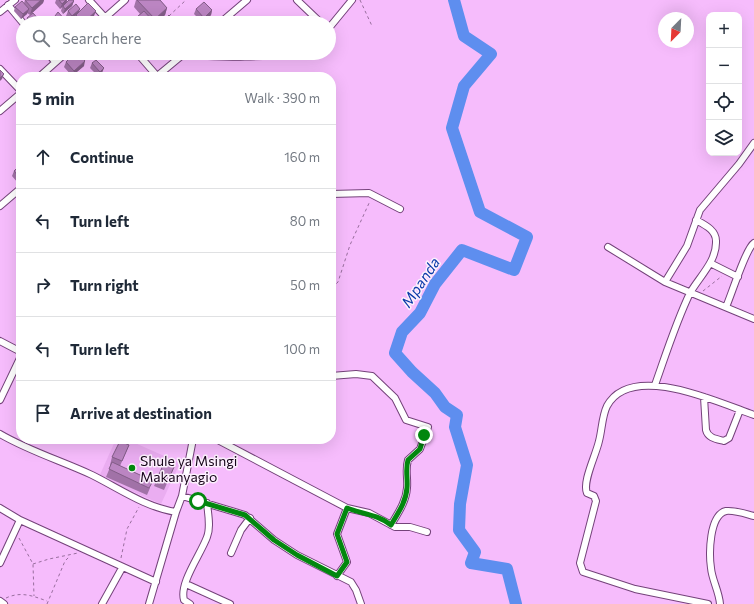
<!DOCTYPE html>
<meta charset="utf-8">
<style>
:root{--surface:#fff;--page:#f6f6f7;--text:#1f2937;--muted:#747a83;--line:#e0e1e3}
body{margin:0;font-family:Commissioner,sans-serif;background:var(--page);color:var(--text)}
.controls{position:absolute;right:12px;top:12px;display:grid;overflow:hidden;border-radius:8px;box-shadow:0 4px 16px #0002}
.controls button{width:36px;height:36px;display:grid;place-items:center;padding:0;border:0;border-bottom:1px solid var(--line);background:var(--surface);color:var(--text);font:20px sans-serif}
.compass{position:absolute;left:658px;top:12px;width:36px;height:36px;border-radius:50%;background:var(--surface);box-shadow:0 4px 16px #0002;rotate:204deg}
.stop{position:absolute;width:12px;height:12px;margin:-9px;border:3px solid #02870e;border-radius:50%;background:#fff}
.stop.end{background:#02870e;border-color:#fff;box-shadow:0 1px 4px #0008}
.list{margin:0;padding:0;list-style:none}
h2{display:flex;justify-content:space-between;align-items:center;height:52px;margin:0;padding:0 16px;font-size:17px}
h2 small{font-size:13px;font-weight:400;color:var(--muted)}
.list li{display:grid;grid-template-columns:26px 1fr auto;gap:12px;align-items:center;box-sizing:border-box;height:64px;padding:0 16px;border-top:1px solid var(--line)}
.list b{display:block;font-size:15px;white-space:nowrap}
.list em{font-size:13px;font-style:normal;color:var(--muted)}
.icon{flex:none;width:22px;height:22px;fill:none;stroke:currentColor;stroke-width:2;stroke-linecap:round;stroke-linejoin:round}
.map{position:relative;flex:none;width:754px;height:604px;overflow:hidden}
.search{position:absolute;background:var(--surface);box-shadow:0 4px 16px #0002;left:16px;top:16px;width:320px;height:44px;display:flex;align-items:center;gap:10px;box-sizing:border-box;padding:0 14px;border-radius:22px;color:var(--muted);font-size:15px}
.panel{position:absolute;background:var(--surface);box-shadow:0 4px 16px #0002;left:16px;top:72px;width:320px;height:372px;border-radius:16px}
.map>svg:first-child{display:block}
</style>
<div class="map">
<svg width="754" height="604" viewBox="0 0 754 604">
<rect width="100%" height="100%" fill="#f6bcfc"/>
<path fill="#eaadf1" d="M116,439H126L180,463L161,504L99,477Z"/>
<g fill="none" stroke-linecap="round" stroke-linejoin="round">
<path stroke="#5e8eef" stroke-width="12" d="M454,0L464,36L491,54L464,86L452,128L480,212L527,237L514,270L462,250L435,284L420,313L402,332L395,353L412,372L435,393L445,407L457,415L455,427L467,465L460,504L459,530L475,552L471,563L507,569L516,604"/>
<defs>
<path id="minor" d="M89,0L110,23
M297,0L321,23
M8,5L23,23
M0,12L15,0
M99,23L125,0
M220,23L247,0
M329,28L352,0
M48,53L55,62
M137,53L157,76
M183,55C218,56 253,59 287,53
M0,69L21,91
M39,77L66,53
M156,77L185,53
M0,111L21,93
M331,194L369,193L400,209
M0,206L21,188
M608,247L665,282L754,319
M710,263L738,277
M665,282L687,246L700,210L739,164L754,143
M726,307C731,296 746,248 754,243
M0,341L21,352
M331,376L356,374L372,376L395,398L406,420L428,427L420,449L408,460C405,470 408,478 407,488C406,502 398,513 391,525
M655,385C666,354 676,322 690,293C699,277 717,261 716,241C716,230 705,225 696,220
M704,397L706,430C708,438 716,439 724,441L729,438L740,410
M0,400L21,356
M0,434C29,451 62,461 92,475C120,489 145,507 176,512
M216,439L347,508L369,513L395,527H410L427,532
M182,496L245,515L274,540L297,555L351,582L356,590L361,604
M0,508L20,520L156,582
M231,553L241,530L250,518
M0,563L20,520
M337,576L347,562L337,534L347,508
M186,584L230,604
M0,601L4,604
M102,604L122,568
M149,604L176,512L182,496L193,439
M190,604L184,600C179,583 201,554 207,537C211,527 208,514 207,503
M708,604L635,589L583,572L580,563L596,501L594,496L587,493C582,482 596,455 599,441C602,430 602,416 607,406C631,361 720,403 754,415
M720,604C719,591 712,580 711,568C709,554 709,515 726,511C735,510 746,514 754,516"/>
</defs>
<use href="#minor" stroke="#74427a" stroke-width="8"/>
<path stroke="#986e9d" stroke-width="1" stroke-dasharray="3 3" stroke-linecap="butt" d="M360,0L372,26
M169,16L186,0
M161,23L165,19
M331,285H335L338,282L350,245L370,201
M703,291L722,276
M19,538L33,564L34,596
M121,558L127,529L139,507
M33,564L49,559L78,553
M6,598C21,591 33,596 47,601
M47,604L65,561L70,556"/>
<use href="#minor" stroke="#fff" stroke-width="6"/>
</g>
<path fill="#a172a7" d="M25,0H44L43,3L30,15L27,13V14L21,19L14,11L15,7L24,3Z
M56,0H67V2L74,1L72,6L63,14L61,11L62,7L60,9L55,3Z
M136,0H160L167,8L165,15L156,23H130L140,14L134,7Z
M80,9L78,12L94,16L86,23H77L74,20L75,16L70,21L66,16L68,11Z
M196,9L212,10L211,15L203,23L194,14Z
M55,16L66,21L65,23H55L53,21Z
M27,18L40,21V23H25Z
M164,20L176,23H163Z
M146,53H155L151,58Z
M66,62L84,66L72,76L64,67Z
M92,63L102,73L99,77L90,68Z
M21,118V130L17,125L19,120Z
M21,164V181L18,183L12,176L14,171Z
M129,445L120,466L150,488L147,495L106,477L111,465H110L112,457Z
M174,467L164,490L154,486L157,479Z"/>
<path fill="#835d88" d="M41,0H44L43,3L30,15L32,8Z
M66,0H67L66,3L60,9L62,4Z
M74,1L72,6L63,14L65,9Z
M167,8L165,15L156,23H154L155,19Z
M29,9L27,14L21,19L23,14Z
M80,9L78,14L76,15L70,21L72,16Z
M212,10L211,15L203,23L204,18Z
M96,11L94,16L86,23H83Z
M152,53H155L151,58Z
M85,61L84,66L72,76L74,71Z
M104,68L102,73L99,77L100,72Z
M4,74L2,79L0,81V78Z
M21,177V181L18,183L20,178Z"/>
<path fill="#bb85c2" stroke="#835d88" d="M25,0H41L32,8Z
M59,0H66L62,4Z
M69,0H73L74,1L65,9L63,6Z
M137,0H160L167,8L155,19Z
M22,1L29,9L23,14L15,7Z
M204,2L212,10L204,18L196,9Z
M88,3L96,11L83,23L76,15Z
M76,4L80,9L72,16L68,11Z
M144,11L153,21L151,23H130Z
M58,12L66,21L63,23H61L55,16Z
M33,13L40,21L38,23H31L27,18Z
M169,15L176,23H167L164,20Z
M75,53H78L85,61L74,71L66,62Z
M96,60L104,68L100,72L92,63Z
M0,70L4,74L0,78Z
M21,118V123L19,120Z
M21,164V177L20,178L14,171Z
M120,441L129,445L122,461L112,457Z
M112,462L153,481L149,488L109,469Z
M164,463L174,467L167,483L157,479Z"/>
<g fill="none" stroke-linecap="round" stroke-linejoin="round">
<path stroke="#02870e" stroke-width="5" d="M198,501L245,515L274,540L297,555L337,576L347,562L337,534L347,508C362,514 377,514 391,525C398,513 406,502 407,488C408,478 405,470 408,460L420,449L424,435"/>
</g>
<circle fill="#02870e" stroke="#fcf0fd" stroke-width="1.5" cx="132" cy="468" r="4"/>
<g text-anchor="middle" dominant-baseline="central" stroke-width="3" stroke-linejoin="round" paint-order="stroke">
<g font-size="14" fill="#17041a" stroke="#fcf0fd" text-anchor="start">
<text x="140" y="460">Shule ya Msingi<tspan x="140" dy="16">Makanyagio</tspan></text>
</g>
<g font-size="15" font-style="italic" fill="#0a3aa9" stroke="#fcf0fd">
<text transform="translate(420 282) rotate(-56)">Mpanda</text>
</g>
</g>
</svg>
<div class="controls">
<button>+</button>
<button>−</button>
<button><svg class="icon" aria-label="locate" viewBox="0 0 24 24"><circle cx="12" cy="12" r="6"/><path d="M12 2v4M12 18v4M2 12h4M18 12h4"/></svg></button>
<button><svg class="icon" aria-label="layers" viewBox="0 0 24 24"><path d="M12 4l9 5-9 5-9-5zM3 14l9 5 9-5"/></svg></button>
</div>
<svg class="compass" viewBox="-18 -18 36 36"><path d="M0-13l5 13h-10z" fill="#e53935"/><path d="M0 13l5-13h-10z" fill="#747a83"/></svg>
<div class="stop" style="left:198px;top:501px"></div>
<div class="stop end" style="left:424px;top:435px"></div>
<div class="search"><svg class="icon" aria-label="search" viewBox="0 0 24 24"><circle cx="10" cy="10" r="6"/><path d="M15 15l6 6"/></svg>Search here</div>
<section class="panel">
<h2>5 min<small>Walk · 390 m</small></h2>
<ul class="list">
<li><svg class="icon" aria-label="ahead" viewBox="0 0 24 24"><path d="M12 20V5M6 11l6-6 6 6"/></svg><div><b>Continue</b></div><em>160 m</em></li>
<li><svg class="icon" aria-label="left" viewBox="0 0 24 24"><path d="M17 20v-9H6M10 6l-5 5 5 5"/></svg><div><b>Turn left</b></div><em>80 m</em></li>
<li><svg class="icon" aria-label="right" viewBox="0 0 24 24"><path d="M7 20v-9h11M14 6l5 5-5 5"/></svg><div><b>Turn right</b></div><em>50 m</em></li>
<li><svg class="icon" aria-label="left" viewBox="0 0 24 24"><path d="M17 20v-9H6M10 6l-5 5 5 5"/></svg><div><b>Turn left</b></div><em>100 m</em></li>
<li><svg class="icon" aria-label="arrive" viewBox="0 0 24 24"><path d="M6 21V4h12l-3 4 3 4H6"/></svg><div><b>Arrive at destination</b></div></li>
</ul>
</section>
</div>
